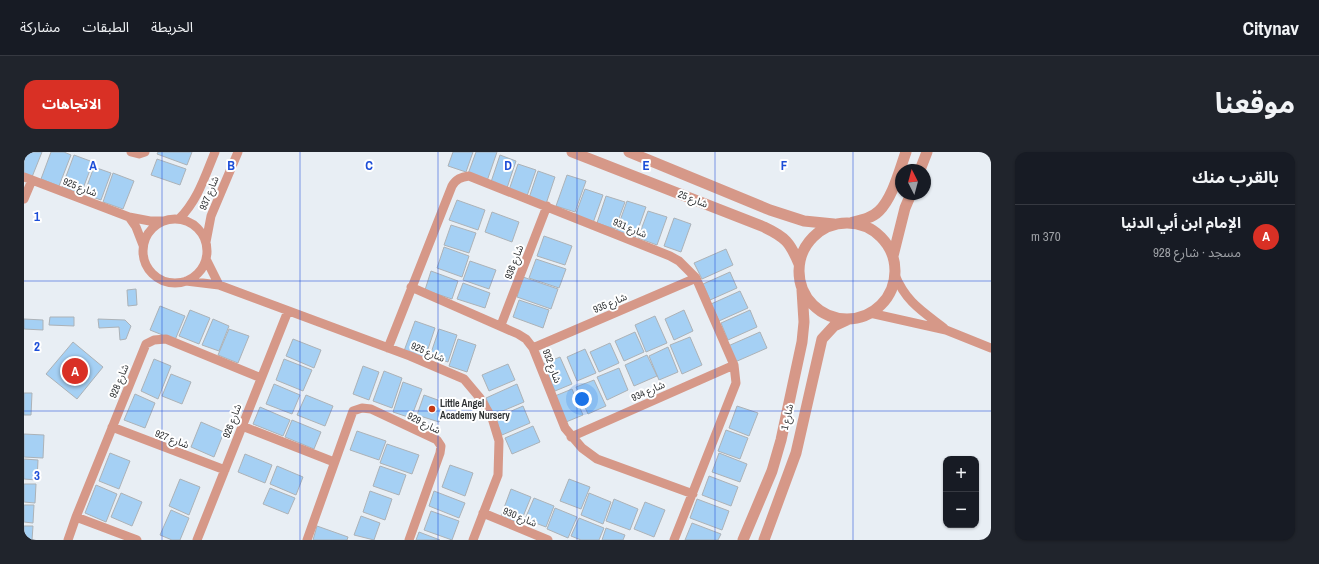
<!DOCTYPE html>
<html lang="ar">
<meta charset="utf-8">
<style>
:root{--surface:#171b24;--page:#20242c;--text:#f1f3f6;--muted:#9ea1a6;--line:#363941;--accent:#d93025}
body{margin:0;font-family:"Archivo Narrow","Noto Sans Arabic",sans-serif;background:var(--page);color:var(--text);direction:rtl}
.controls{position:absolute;right:12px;bottom:12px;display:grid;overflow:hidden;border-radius:8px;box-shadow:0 1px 3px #0004}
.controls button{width:36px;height:36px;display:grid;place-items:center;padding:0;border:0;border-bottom:1px solid var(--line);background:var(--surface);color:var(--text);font:20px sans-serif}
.compass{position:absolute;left:871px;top:12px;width:36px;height:36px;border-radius:50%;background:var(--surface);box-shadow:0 1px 3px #0004;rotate:354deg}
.you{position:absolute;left:558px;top:247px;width:14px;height:14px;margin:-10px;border:3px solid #fff;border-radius:50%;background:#1a73e8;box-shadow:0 0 0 6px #1a73e833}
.badge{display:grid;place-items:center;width:26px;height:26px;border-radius:50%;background:var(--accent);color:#fff;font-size:13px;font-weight:700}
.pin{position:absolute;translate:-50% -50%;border:2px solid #fff;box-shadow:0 1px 4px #0006}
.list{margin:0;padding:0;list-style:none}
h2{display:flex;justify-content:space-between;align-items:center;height:52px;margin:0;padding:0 16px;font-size:17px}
h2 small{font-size:13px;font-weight:400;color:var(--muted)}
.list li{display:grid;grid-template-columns:26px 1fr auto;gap:12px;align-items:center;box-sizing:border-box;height:64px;padding:0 16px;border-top:1px solid var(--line)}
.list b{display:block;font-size:15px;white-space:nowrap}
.list p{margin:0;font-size:13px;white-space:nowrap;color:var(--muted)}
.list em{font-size:13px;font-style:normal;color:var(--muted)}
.map{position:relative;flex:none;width:967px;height:388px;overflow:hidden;direction:ltr;border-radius:12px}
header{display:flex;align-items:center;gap:24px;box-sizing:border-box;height:56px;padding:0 20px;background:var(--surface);border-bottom:1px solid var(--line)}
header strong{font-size:19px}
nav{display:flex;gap:22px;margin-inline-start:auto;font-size:14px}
.intro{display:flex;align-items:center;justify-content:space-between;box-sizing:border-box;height:96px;padding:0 24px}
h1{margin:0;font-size:28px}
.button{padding:10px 18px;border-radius:12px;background:var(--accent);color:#fff;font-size:14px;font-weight:700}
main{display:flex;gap:24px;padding:0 24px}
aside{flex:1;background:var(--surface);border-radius:12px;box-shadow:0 1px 3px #0004}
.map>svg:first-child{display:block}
</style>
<header>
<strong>Citynav</strong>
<nav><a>الخريطة</a><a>الطبقات</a><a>مشاركة</a></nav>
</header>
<div class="intro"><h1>موقعنا</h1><a class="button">الاتجاهات</a></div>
<main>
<aside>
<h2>بالقرب منك<small></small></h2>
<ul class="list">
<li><span class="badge">A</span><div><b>الإمام ابن أبي الدنيا</b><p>مسجد · شارع 928</p></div><em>370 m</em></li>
</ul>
</aside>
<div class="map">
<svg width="967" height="388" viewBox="0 0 967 388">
<rect width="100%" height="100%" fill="#e8eef4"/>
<path fill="#a5d0f4" stroke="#acb2b7" d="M0,0H18L8,25L0,22Z
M27,0H40L47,3L35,34L17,27Z
M134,0H168L163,13L133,2Z
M429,0H449L442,20L424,14Z
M452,0H473L463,29L444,22Z
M50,3L69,10L57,42L38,35Z
M476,3L492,9L483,36L467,30Z
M133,7L162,17L156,33L127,23Z
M494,12L512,18L503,44L485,38Z
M70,15L87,21L77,48L60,42Z
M514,19L531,25L522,52L505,46Z
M89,21L110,29L99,57L79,50Z
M543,23L562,29L551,60L532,54Z
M561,37L579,43L569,71L551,64Z
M582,44L601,50L591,77L573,71Z
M433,48L461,58L454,78L425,68Z
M603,49L622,55L611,86L592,80Z
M624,59L643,65L633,93L614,86Z
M468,60L495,70L488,90L461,80Z
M650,66L667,72L657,100L640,94Z
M427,73L452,81L445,101L420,93Z
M520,84L548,94L541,113L513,104Z
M420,95L445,104L438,125L413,116Z
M702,97L709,113L678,127L670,111Z
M512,107L542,117L535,136L505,126Z
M446,109L472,118L465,137L439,128Z
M407,119L434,129L428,147L401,138Z
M706,120L713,136L686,148L679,132Z
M499,125L534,137L527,157L493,145Z
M439,131L466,141L461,156L433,147Z
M112,137L113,153L104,154L103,138Z
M716,139L724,156L695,169L687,152Z
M495,148L525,158L519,176L489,165Z
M136,154L161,164L151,188L126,178Z
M166,158L186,166L175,192L155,184Z
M660,158L669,179L650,188L641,167Z
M726,158L733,175L704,188L697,171Z
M631,164L643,191L622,200L611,173Z
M26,165H50V174L25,173Z
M0,167L19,168V178L0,177Z
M74,167L101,168L107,174L102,187L96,188L95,175L75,176Z
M189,167L205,174L195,199L178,193Z
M391,169L411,176L401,206L380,199Z
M205,177L225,184L214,211L194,203Z
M415,177L433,183L424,210L406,204Z
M611,180L620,200L600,209L591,189Z
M736,180L743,196L711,210L704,194Z
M666,185L678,213L658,222L646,193Z
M269,187L297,198L290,216L262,204Z
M434,187L452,193L443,220L425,214Z
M49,190L79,215L53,247L22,222Z
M586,191L595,211L575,220L566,200Z
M644,195L654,220L635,228L625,204Z
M561,197L572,221L553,229L543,205Z
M623,203L633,224L610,234L601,213Z
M536,205L548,232L531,239L519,212Z
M130,207L147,214L134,247L117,239Z
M260,207L288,218L279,239L252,228Z
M484,212L491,228L465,239L458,223Z
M339,214L355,220L345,248L329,242Z
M595,216L604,238L583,248L573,225Z
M360,219L378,226L368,256L349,249Z
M147,222L167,230L158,252L138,244Z
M570,228L582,254L564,262L552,235Z
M379,230L398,237L387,266L369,260Z
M250,232L276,243L268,262L242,252Z
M493,232L500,250L469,263L462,246Z
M548,237L559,263L542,270L531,244Z
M0,241H8L7,263H0Z
M111,242L131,251L121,276L100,268Z
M282,243L309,254L301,274L273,263Z
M400,243L422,251L415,270L393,263Z
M499,254L506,271L478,283L471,266Z
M713,254L734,261L725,284L705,276Z
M236,255L266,268L259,284L229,272Z
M268,268L297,280L290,297L261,285Z
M177,270L200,280L190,305L167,295Z
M509,274L516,290L488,302L481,286Z
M702,278L724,286L716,307L694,299Z
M333,279L362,289L355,308L326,298Z
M0,282L20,283L19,306L0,305Z
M363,292L395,303L388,322L356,311Z
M86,301L106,309L95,337L75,329Z
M695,301L723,312L716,330L688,320Z
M221,302L248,313L241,331L214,320Z
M0,307L14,308L13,328L0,327Z
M426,313L449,321L441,344L418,335Z
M253,314L279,325L272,343L246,332Z
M356,314L382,323L375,343L349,334Z
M685,324L714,335L707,354L678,343Z
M156,327L176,335L165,363L145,354Z
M545,327L566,335L557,357L536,349Z
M0,332H12L11,351L0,350Z
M72,333L93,342L82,370L61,361Z
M246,336L271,346L264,362L239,352Z
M487,337L507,345L496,372L477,364Z
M346,339L368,347L361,368L339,360Z
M410,339L441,351L435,366L405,354Z
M97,341L118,350L108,374L87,365Z
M565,341L587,350L579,372L557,363Z
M510,346L530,354L522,375L501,367Z
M590,347L614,357L606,378L582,369Z
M673,347L705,359L698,378L666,366Z
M621,350L641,358L630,385L610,377Z
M0,353H10L9,371L0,370Z
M531,356L553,365L544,386L523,377Z
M147,358L165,366L156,388H148L136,383Z
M407,359L435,369L428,388L400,378Z
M337,364L356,371L350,388L330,383Z
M555,366L580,376L575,388H557L547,384Z
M668,371L697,382L694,388H661Z
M0,374H9L8,388H0Z
M293,374L324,385L323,388H289Z
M582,376L601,383L599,388H578Z
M395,380L416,388H392Z"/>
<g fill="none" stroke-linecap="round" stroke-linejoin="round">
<path stroke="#d69888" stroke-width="9" d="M107,0L115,2L121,0
M0,25L105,65L126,69H138
M0,47L8,28
M105,65L112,75L119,93
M119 99a32 32 0 1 1 64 0a32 32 0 1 1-64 0Z
M155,67C174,48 181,24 191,0
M182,90L187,64L214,0
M182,107L195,133
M871,123C882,150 898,159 920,176
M162,129L195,133L386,204L440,227L456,246L468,266L475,289L474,323L449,388
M387,135L494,182L502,187L509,196L541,276L558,296L573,307L669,342
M846,161L922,178L967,196
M477,173L523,54
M364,196L428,34C432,27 437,25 445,24L646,104L655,109L672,126L710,213L712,231L650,388
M509,196L672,126
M218,274L310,310
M88,275L201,318
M547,285L710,213
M459,361L524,388
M52,365L113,388
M44,388L52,365L122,192L130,188L142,187L237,226
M173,388L264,159
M283,388L329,259L338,256L347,257L413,288L417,294L416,301L385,388"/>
<path stroke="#d69888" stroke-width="11" d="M548,0L740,75C761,85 766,90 775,112
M605,0L746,58L780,69L810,72
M896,18L903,0
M829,70C838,68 848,66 855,59C869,45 875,19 882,0
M775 119a48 48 0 1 1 96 0a48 48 0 1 1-96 0Z
M869,104L881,56L887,42
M719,388L748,319L757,288L778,190L780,170L778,138
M740,388L772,301L798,187L810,174L825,167"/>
</g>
<path fill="none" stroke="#1d4ed8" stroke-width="1" stroke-opacity="0.55" d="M138,0V388M276,0V388M414,0V388M553,0V388M691,0V388M829,0V388M0,129H967M0,259H967"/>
<circle fill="#c43b16" stroke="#fff" stroke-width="1.5" cx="408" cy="257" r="4"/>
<g text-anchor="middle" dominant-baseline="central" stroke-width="4" stroke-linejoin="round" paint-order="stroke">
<g font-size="10" fill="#2e3133" stroke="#fff">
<text transform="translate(56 35) rotate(21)">شارع 925</text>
<text transform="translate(185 41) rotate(-68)">شارع 937</text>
<text transform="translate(669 47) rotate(21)">شارع 25</text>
<text transform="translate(606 76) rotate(22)">شارع 931</text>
<text transform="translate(490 110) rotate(-69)">شارع 936</text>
<text transform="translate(586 151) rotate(-23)">شارع 935</text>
<text transform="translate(404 200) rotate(23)">شارع 925</text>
<text transform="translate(528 214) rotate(69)">شارع 932</text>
<text transform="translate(95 229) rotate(-68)">شارع 928</text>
<text transform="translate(624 239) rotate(-24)">شارع 934</text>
<text transform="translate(763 265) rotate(-77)">شارع 1</text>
<text transform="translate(208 269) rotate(-69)">شارع 926</text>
<text transform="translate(400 271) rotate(27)">شارع 929</text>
<text transform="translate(148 287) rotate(21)">شارع 927</text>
<text transform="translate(496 365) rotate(22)">شارع 930</text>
</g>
<g font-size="10" font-weight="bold" fill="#2e3133" stroke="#fff" text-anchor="start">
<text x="416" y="251">Little Angel<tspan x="416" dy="12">Academy Nursery</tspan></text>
</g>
</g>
<g font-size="13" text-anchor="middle" font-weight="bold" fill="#1d4ed8" stroke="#fff" stroke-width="4" stroke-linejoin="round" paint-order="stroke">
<text x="69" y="18">A</text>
<text x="207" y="18">B</text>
<text x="345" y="18">C</text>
<text x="484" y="18">D</text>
<text x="622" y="18">E</text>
<text x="760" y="18">F</text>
<text x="13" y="69">1</text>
<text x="13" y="199">2</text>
<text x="13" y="328">3</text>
</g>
</svg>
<div class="controls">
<button>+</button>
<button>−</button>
</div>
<svg class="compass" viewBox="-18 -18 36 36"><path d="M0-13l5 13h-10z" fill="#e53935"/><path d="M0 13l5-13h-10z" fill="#9ea1a6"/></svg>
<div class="you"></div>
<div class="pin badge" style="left:51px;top:219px">A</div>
</div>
</main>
